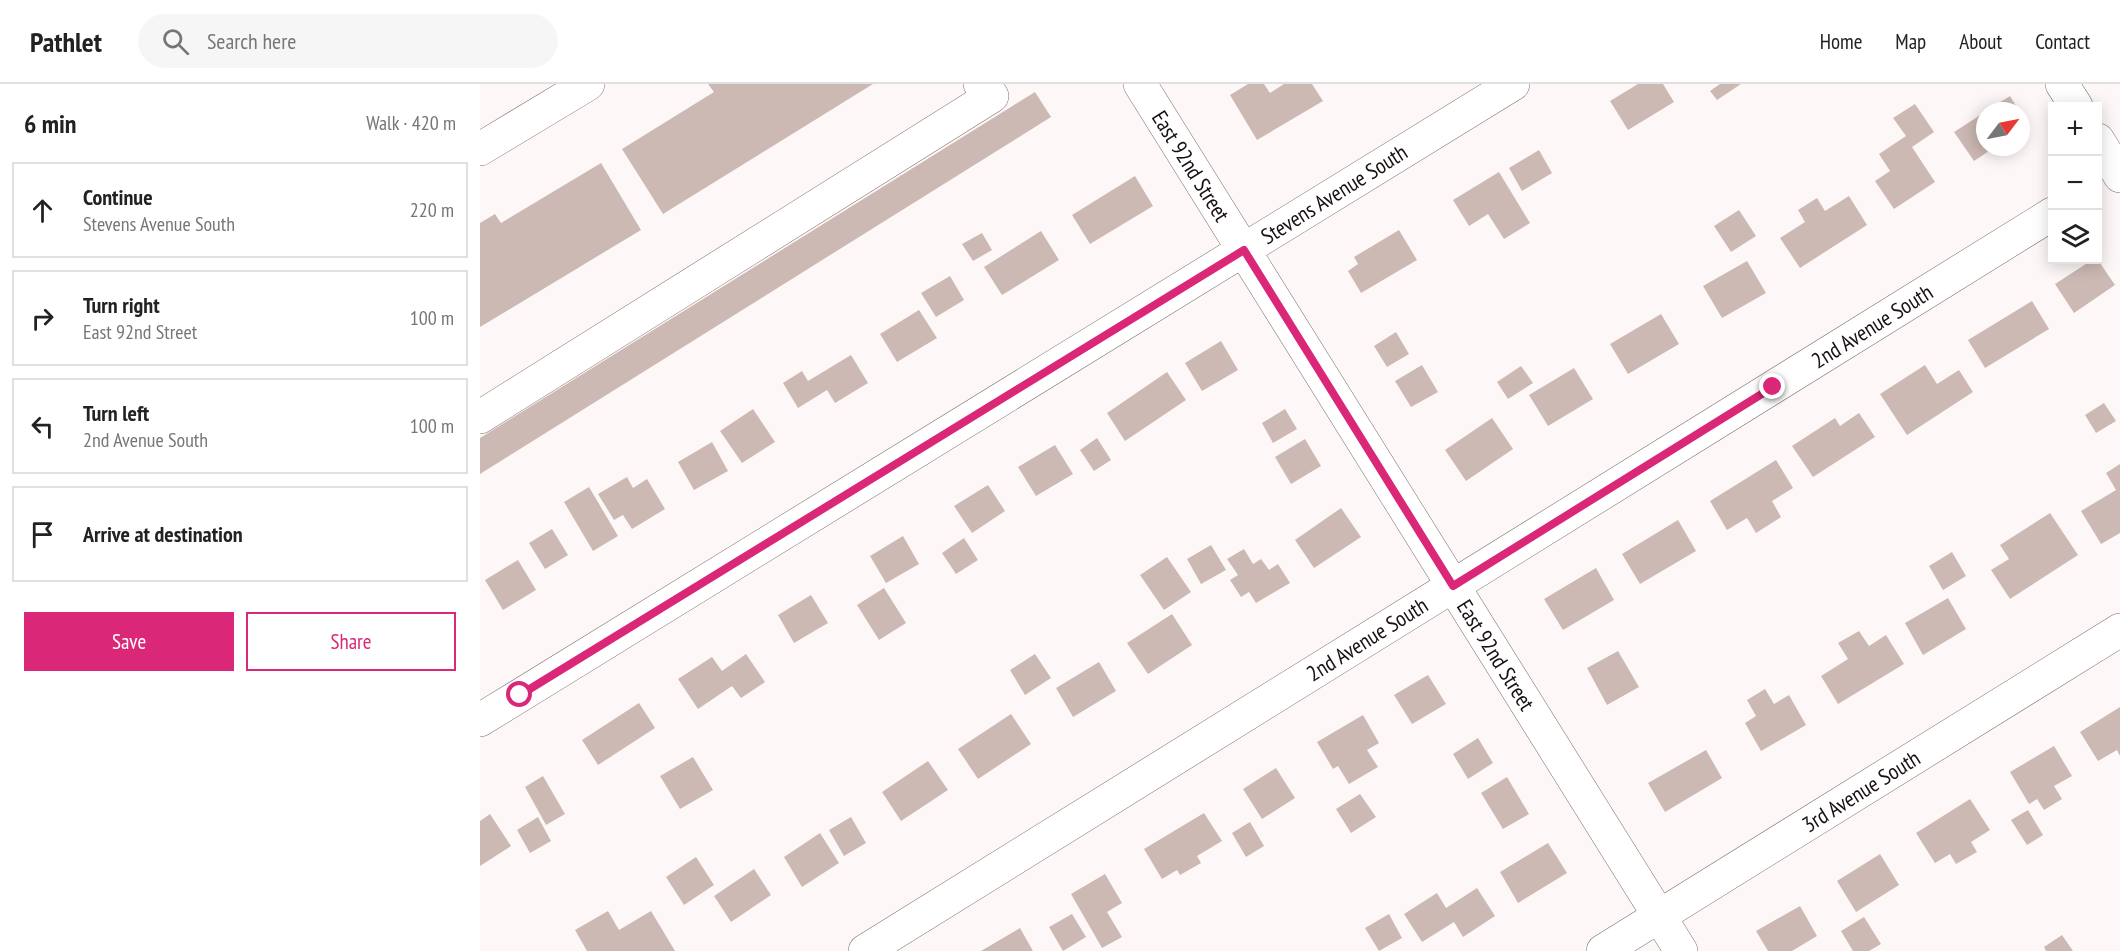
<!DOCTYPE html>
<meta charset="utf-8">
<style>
:root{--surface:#fff;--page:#f6f6f6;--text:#222;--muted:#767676;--line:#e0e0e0;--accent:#db2777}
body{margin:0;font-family:"PT Sans Narrow",sans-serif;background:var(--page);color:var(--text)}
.controls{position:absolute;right:18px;top:18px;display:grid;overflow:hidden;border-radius:0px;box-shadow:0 3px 15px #0003}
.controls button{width:54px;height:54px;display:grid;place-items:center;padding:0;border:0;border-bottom:2px solid var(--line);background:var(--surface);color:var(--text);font:30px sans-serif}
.compass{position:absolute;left:1496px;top:18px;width:54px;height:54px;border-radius:50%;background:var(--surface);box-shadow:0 3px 15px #0003;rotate:58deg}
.stop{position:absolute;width:18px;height:18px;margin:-14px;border:4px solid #db2777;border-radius:50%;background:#fff}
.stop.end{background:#db2777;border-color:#fff;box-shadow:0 2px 6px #0008}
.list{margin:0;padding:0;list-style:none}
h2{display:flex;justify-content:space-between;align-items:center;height:78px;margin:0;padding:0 24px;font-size:26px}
h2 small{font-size:20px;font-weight:400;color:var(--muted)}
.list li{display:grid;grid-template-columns:39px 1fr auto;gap:18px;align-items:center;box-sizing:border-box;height:96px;margin:0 12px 12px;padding:0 12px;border:2px solid var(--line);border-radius:0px}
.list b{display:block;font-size:22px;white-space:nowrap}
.list p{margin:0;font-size:20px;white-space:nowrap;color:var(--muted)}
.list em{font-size:20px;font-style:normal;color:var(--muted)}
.actions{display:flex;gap:12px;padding:18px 24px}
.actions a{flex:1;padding:14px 0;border:2px solid var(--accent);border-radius:0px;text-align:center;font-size:21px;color:var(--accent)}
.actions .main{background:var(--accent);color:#fff}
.icon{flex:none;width:33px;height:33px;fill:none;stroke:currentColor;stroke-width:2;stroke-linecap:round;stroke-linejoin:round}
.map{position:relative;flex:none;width:1640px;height:867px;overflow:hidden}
header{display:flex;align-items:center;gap:36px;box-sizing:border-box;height:84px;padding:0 30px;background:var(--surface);border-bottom:2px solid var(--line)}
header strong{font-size:28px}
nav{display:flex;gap:33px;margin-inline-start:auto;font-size:21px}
.search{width:420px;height:54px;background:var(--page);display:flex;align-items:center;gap:15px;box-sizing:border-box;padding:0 21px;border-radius:33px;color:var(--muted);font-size:22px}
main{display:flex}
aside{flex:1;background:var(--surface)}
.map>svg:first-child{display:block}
</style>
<header>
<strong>Pathlet</strong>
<div class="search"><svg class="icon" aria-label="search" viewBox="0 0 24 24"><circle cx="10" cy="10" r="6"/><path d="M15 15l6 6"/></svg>Search here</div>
<nav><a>Home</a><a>Map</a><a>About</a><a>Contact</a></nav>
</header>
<main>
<aside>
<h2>6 min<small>Walk · 420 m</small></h2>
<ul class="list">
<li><svg class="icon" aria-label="ahead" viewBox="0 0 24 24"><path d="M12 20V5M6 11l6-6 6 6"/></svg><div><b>Continue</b><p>Stevens Avenue South</p></div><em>220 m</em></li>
<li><svg class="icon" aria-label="right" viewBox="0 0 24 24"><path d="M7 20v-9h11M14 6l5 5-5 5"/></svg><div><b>Turn right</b><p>East 92nd Street</p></div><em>100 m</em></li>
<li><svg class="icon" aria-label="left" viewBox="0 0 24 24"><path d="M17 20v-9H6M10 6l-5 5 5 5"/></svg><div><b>Turn left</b><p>2nd Avenue South</p></div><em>100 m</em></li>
<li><svg class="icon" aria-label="arrive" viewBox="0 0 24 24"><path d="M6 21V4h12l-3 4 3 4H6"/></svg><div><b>Arrive at destination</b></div></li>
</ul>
<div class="actions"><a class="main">Save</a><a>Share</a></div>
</aside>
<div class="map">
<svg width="1640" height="867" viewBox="0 0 1640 867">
<rect width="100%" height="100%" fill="#fdf8f7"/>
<path fill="#cdb9b3" d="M228,0H393L183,130L142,65L234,8Z
M768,0H784L790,9L804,0H832L843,17L777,56L750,11Z
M1158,0H1183L1194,18L1148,46L1130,17Z
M1240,0H1261L1237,16L1230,7Z
M555,8L571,33L0,390V354Z
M1530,12L1539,27H1506Z
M1435,20L1454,48L1432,63L1455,98L1414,125L1395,97L1410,87L1399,70L1426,52L1413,34Z
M1505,28V63H1515L1494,77L1474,48Z
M1059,66L1072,89L1042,107L1029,84Z
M121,79L161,146L0,243V139L15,130L21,139Z
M1019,88L1050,139L1024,155L1008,130L989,142L973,116Z
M655,92L673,122L610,160L592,131Z
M1369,112L1387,141L1320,184L1300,154L1325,138L1318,126L1337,114L1345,127Z
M1259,126L1276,152L1251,168L1234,142Z
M919,146L937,176L881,209L868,187L878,180L874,173Z
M561,147L579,176L522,211L504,183Z
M502,149L512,166L493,177L482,160Z
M1612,176H1618L1635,201L1594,229L1575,200Z
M1267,177L1286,209L1242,234L1223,202Z
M470,192L484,216L456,233L441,209Z
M1552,217L1569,245L1505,284L1488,256Z
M439,226L457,254L417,278L400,250Z
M1181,230L1199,260L1148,290L1130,260Z
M916,248L929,270L907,283L894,262Z
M741,257L758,286L722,307L705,279Z
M371,271L388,299L355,319L347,306L318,324L303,299L322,287L328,297Z
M942,281L958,308L931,323L915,297Z
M1445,281L1457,300L1479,286L1493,308L1427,351L1400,310Z
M1041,282L1053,299L1028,315L1017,298Z
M1094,284L1113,315L1068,342L1049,311Z
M687,288L706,316L645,357L627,329Z
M1624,319L1636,337L1616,349L1605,331Z
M273,325L295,358L262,379L240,347Z
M805,325L817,345L793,359L782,339Z
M1379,329L1395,353L1333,393L1312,362L1355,334L1360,342Z
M1012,334L1033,365L986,397L965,366Z
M617,354L631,376L614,387L600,366Z
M825,355L841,382L811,400L795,373Z
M232,358L248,387L214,406L198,378Z
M575,361L593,390L556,412L538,383Z
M1296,376L1313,404L1292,417L1301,433L1276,449L1267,434L1247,446L1230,417Z
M1640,380V449L1621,460L1601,427L1636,406L1626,389Z
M147,393L153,404L167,395L185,425L152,445L143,431L134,436L118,410Z
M508,401L525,427L492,449L474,422Z
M109,403L138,452L113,467L84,418Z
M861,424L881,453L834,484L815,456Z
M1570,429L1598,471L1530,515L1511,486L1529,475L1520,461Z
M1198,436L1216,467L1160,500L1142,470Z
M72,445L88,471L65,485L49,459Z
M423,452L439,480L406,499L390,472Z
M484,454L498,476L476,490L462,469Z
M731,461L746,486L721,500L707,475Z
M764,465L773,480L781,475L789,486L798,480L810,499L776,519L769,508L761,513L750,496L758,491L747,475Z
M1472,468L1486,492L1463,506L1449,482Z
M687,473L711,508L684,526L660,491Z
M38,476L56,506L23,526L5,496Z
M1116,484L1134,516L1083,546L1064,515Z
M404,504L426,539L399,556L377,521Z
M331,511L348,539L314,559L298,531Z
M1468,514L1486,545L1443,571L1425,539Z
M692,530L712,561L668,590L647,559Z
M1379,547L1389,562L1406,551L1424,580L1358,620L1341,592L1368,575L1358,559Z
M1138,567L1159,603L1127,621L1107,584Z
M266,570L285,598L261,614L252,602L218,625L198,595L232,573L242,587Z
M555,570L571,594L545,611L530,586Z
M619,578L636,607L593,633L576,604Z
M948,591L966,620L932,640L914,611Z
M1285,605L1294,620L1309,611L1326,641L1281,667L1265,639L1276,632L1267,616Z
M159,619L175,644L118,681L102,656Z
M1640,623V672L1637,666L1618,677L1600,648Z
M531,630L551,660L498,695L478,665Z
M883,631L899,659L887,666L898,683L869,700L858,682L853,685L837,658Z
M998,654L1013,679L988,695L973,670Z
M1574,662L1592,692L1574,702L1582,715L1564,726L1557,715L1549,720L1530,688Z
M1226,666L1242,694L1185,728L1168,699Z
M213,673L233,706L200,725L180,692Z
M448,677L468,706L421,737L402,708Z
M796,684L815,714L782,735L763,705Z
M63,692L85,730L66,741L45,703Z
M1027,693L1049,730L1023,745L1001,709Z
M880,710L896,733L871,749L856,725Z
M1490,715L1510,746L1491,758L1497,768L1476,780L1470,770L1455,779L1436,749Z
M1548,726L1563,751L1547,761L1531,736Z
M724,729L742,757L717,772L721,779L700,791L697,786L682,795L664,765Z
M10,730L31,762L0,782V737Z
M58,733L71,757L50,769L37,746Z
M371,733L386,759L364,772L349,746Z
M770,738L784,762L766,773L752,749Z
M340,749L359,779L322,803L304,773Z
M1068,759L1087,789L1038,819L1020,788Z
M1400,770L1419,801L1376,828L1357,797Z
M216,773L234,801L204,821L186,793Z
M274,785L291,811L251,838L234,812Z
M625,790L642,819L627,828L642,853L622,864L591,810Z
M997,804L1015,832L983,853L974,838L942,858L924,830L957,809L966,824Z
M1320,822L1337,852L1312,867H1288L1276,847Z
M128,827L139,846L171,827L195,867H107L95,846Z
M592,830L606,853L583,867L569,843Z
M909,830L922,854L899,867L885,844Z
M1384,833L1401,860L1389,867H1373L1361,847Z
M540,844L553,867H501Z
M1582,851L1593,867H1566L1564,863Z"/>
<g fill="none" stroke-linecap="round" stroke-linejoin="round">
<defs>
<path id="minor" d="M660,0L1201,867
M1582,0L1596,22
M1618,56L1640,92
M0,65L108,0
M0,333L512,12L500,0
M0,636L1033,0
M385,867L1572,130
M1123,867L1640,546"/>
</defs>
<use href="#minor" stroke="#816f6a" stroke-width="34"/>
<use href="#minor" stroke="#fff" stroke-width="33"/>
</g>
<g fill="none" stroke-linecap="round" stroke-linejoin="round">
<path stroke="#db2777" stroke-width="8" d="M40,611L764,166L973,502L1293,303"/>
</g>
<g text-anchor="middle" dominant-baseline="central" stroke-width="4.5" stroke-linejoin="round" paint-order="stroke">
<g font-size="22" fill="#18110f" stroke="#fff">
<text transform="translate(711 82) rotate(58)">East 92nd Street</text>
<text transform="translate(854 110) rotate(-32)">Stevens Avenue South</text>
<text transform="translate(1392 242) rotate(-32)">2nd Avenue South</text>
<text transform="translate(887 555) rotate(-32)">2nd Avenue South</text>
<text transform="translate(1016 571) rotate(58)">East 92nd Street</text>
<text transform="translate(1381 707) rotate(-32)">3rd Avenue South</text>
</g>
</g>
</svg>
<div class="controls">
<button>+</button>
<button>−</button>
<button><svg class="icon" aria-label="layers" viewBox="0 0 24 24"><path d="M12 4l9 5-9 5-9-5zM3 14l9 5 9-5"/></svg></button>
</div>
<svg class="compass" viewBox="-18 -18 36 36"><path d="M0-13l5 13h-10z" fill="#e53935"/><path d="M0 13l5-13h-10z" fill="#767676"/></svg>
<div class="stop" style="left:40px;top:611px"></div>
<div class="stop end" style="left:1293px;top:303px"></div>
</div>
</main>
